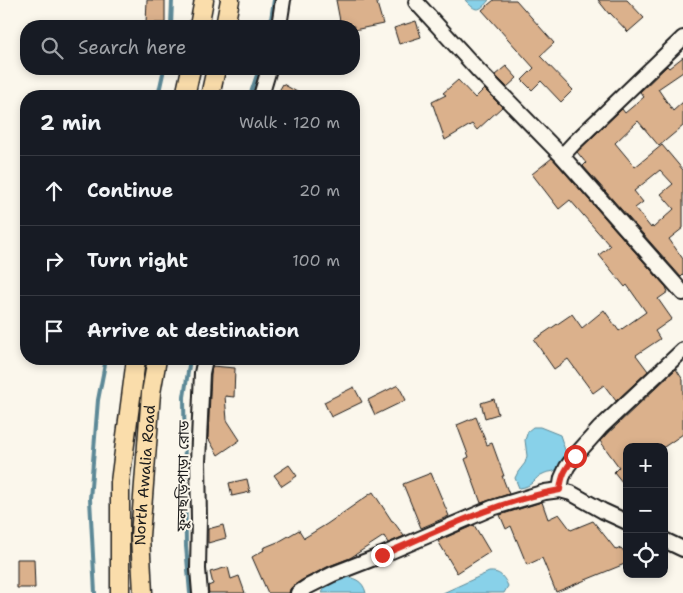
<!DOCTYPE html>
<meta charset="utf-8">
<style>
:root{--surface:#171b24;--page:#242831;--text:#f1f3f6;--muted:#9ea1a6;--line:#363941}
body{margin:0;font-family:"Shantell Sans","Noto Sans Bengali",sans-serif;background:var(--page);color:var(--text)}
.controls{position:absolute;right:15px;bottom:15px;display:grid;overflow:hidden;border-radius:10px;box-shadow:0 2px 8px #0003}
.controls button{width:45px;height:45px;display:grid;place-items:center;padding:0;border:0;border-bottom:1px solid var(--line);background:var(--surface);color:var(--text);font:25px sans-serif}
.stop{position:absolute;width:15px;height:15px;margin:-11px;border:4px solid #d93025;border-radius:50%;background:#fff}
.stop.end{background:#d93025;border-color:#fff;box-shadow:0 1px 5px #0008}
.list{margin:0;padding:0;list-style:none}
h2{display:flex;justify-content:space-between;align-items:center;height:65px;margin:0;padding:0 20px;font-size:21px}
h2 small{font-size:16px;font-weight:400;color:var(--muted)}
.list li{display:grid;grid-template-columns:32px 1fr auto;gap:15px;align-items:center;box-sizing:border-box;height:70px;padding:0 20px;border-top:1px solid var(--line)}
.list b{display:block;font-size:19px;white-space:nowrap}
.list em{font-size:16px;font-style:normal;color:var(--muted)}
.icon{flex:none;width:28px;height:28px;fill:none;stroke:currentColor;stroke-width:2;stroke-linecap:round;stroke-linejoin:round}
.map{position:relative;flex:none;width:683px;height:593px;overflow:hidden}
.search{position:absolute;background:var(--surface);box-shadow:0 2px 8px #0003;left:20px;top:20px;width:340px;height:55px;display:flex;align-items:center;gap:12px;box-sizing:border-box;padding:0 18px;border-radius:20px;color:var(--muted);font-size:19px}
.panel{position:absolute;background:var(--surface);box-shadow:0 2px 8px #0003;left:20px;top:90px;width:340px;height:275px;border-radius:20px}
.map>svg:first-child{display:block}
</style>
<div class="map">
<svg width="683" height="593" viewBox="0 0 683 593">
<rect width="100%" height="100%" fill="#fbf7ec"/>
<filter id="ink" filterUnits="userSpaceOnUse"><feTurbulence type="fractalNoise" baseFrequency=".02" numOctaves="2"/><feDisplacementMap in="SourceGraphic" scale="10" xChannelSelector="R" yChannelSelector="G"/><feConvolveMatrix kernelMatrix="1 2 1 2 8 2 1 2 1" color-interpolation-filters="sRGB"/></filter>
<g filter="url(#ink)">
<path fill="#88d1e9" stroke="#5d8997" d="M465,0H489C479,12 476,12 465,0Z
M533,427H540L560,435L566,453C564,458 562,465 558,468C554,473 548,471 543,474C534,477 534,487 519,488L515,478L518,472L525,463L527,456L525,440L528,431Z
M489,572C500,571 504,577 508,586L504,593H443Z
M342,577C353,577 363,580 366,593H322L326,585Z"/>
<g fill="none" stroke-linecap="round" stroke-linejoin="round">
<path stroke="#5d8997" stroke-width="4" d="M171,26L172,0
M270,26L274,0
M158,96L164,69
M250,96L259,69
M190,359L184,397L186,546L190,593
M95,593L90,499L98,400L106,359"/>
</g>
<path fill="#dbb18c" stroke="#1c1c1c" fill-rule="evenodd" d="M147,0H165V23H146Z
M336,0H376L383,24L354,30V26H341Z
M494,0H516L554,43L540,56L573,90L561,102L541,81L532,90L522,80L534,68L482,10Z
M598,0H627L644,18L628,32L610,13L609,14Z
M416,21L421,37L399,44L394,28Z
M683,57V72L658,89L673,111L683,102V126L659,146L638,121L615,143L635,167L662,145L683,170V228L669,239L683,259V275L681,277L583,166L586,163L577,152L622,109L625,113L644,97L640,92L667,66L669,68ZM660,170L673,184L661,194L674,209L653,228L652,226L651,228L635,208L643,202L634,191Z
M506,66L517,78L507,87L495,75Z
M458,80L475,98L484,89L502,107L477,130L472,124L445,140L432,102L446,95L443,93Z
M283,84L304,96H276Z
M552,158L666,287L668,292L658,299L672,319L655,331L660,339L636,355L648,371L616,401L604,385L593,393L568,359L554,369L534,340L572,314L582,328L604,310L619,331L646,312L627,285L625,287L599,255L610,246L570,200L559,209L532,174Z
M212,366L235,368L234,397L225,396L227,420L240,440L218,455L208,438L211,374Z
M676,369L683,380V434L664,447H627V488L614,472L619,467L600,441Z
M398,385L406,400L375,415L368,400Z
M354,387L362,402L331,417L324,402Z
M494,399L498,414L485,418L481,403Z
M476,417L487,445L492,443L504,476H502L509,494L481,503L465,459L469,457L457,425Z
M289,465L297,476L282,486L274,475Z
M431,473L449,516L421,528L403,484Z
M247,479L250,492L232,496L229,483Z
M373,492L392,521H393L404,536L388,543L384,536L350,558L329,566L302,580L293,586L290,589L289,593H268L252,557L264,550L263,548L280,541L299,530L304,538L327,524Z
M542,502L548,519L559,514L571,530L593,521L616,550L621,548L627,555V563L556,592L542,558L527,565L511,526L506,529L500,515Z
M223,525L226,538L208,543V529Z
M474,525L490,552L457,573L438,541Z
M17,559H34L35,588H17Z
M228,567L231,579L239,576L245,593H209L208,586L213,584L210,572Z"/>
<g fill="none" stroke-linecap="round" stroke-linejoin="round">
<defs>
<path id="minor" d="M416,2L478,70L562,156L683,293
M279,26L283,0
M261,96L269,69
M562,156L574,143L683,38
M560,490L562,478L567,467L575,456L600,428L683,350
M664,540L683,549
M200,593L198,569L199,519L198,462L202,373L205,359
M298,593L307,587L333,574L382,555L492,508L545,492L560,490L571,493L603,511L627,522"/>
<g id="major">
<path d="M199,26L204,0"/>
<path d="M225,26L230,0"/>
<path d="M185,96L191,69"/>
<path d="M210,96L216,69"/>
<path d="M120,593V482L136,359"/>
<path id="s1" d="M143,593L140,536L151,393L157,359"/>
</g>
</defs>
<use href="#minor" stroke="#1c1c1c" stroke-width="18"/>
<use href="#major" stroke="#1c1c1c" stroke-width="21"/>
<use href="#minor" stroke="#fbf7ec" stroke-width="14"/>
<use href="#major" stroke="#faddab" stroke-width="18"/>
</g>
</g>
<g fill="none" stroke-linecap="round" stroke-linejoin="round" filter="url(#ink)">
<path stroke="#d93025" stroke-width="6" d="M382,555C440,530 498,501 560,490C562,473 566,469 575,456"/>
</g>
<g text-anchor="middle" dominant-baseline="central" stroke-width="4" stroke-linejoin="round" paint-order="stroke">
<g font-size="15" fill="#1c1c1c" stroke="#fbf7ec">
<text stroke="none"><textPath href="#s1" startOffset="118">North Awalia Road</textPath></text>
<text transform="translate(183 476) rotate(-89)">ফুলছড়িপাড়া রোড</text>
</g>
</g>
</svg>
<div class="controls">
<button>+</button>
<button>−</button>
<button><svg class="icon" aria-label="locate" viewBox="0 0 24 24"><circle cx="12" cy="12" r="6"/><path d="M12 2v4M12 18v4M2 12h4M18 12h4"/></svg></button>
</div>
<div class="stop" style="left:575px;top:456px"></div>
<div class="stop end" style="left:382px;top:555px"></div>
<div class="search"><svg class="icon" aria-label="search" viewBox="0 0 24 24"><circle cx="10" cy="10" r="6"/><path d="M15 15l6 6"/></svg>Search here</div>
<section class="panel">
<h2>2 min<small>Walk · 120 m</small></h2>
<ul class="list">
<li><svg class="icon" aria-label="ahead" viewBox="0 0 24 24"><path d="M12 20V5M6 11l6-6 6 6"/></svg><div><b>Continue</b></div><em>20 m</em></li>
<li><svg class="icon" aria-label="right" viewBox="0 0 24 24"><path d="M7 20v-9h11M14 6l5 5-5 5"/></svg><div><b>Turn right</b></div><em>100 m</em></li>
<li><svg class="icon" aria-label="arrive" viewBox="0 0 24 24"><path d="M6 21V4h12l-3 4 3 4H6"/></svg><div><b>Arrive at destination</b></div></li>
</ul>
</section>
</div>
